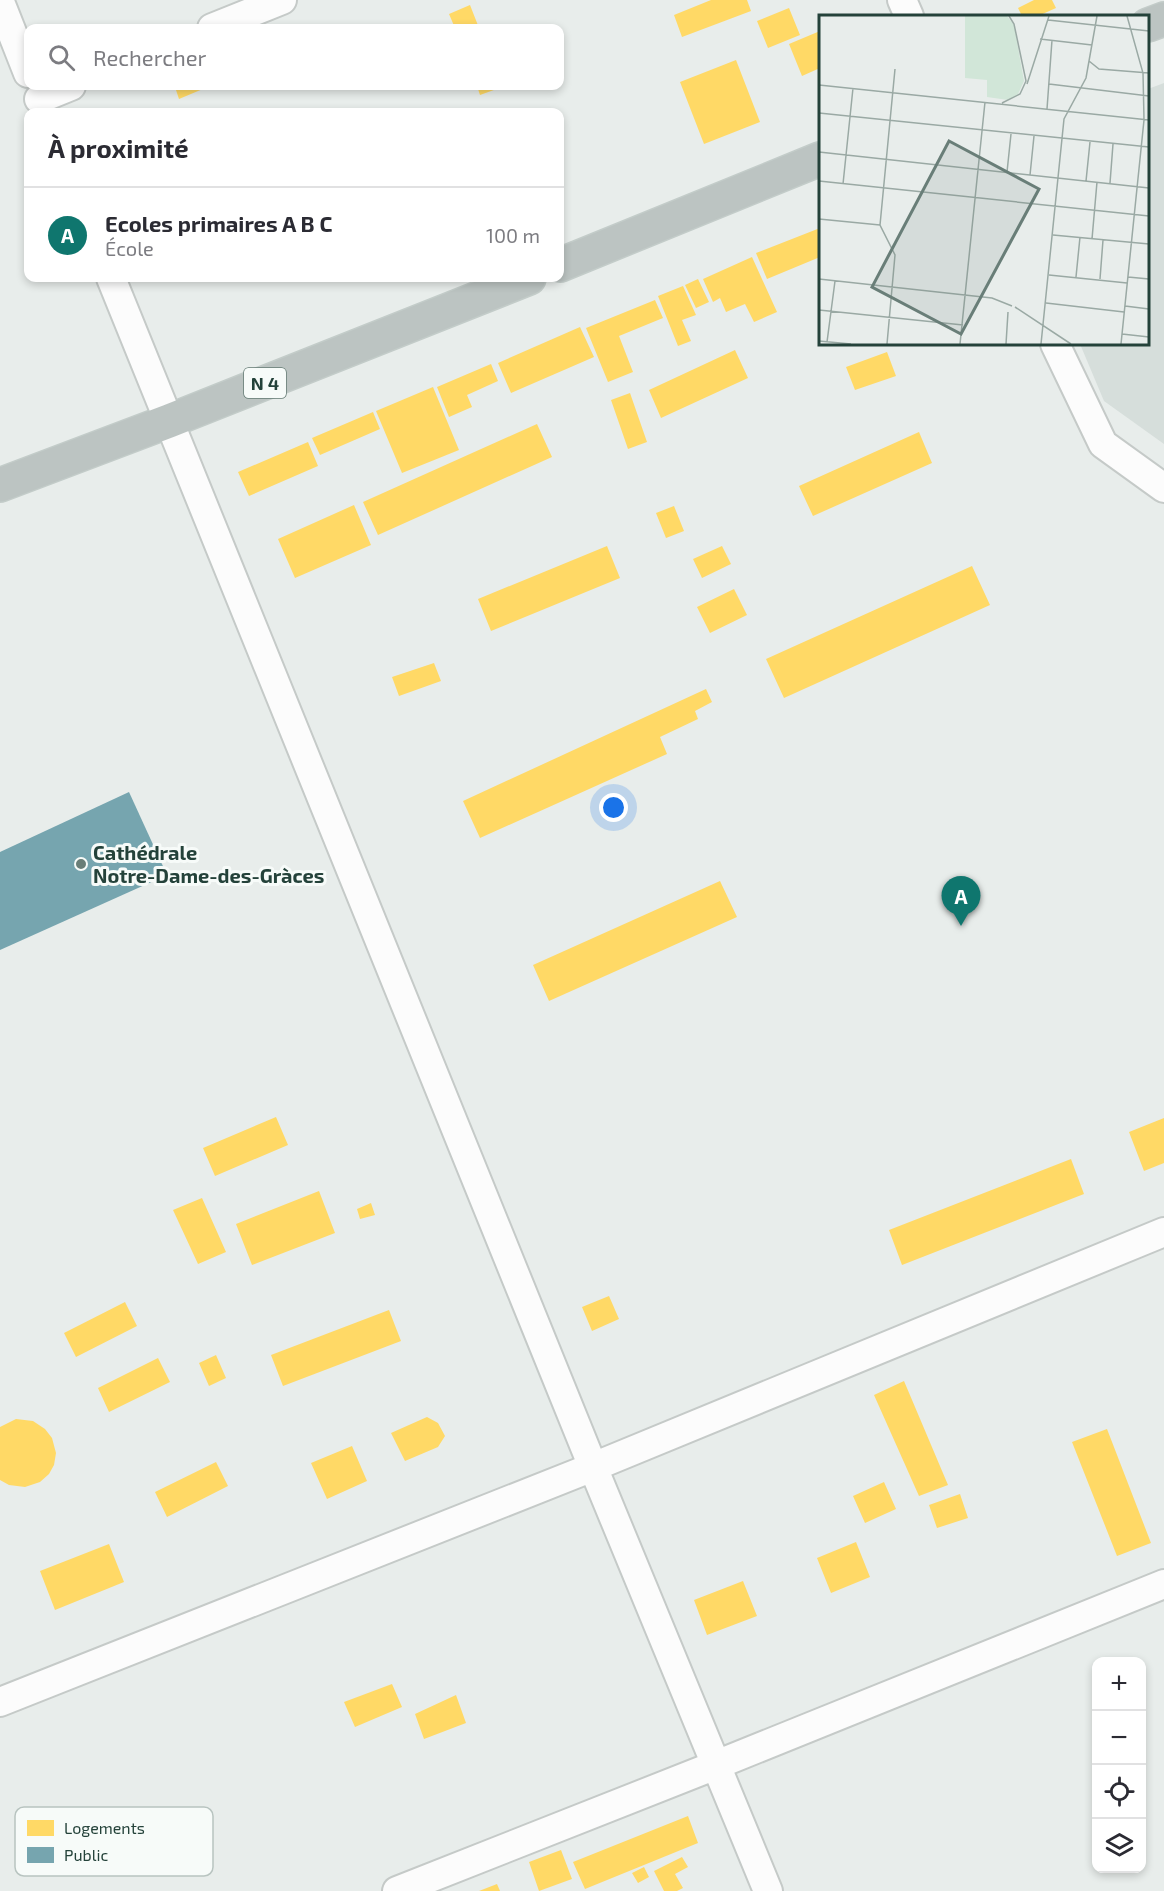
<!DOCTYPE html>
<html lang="fr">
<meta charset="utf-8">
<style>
:root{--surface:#fff;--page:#f7f7f7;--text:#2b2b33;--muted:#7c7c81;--line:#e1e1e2;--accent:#0f766e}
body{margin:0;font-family:"Exo 2",sans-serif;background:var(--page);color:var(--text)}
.controls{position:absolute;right:18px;bottom:18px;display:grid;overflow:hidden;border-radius:12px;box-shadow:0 3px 9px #0003}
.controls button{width:54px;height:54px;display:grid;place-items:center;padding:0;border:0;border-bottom:2px solid var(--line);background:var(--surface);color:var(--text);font:30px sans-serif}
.you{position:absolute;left:614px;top:808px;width:21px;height:21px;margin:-15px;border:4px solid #fff;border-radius:50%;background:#1a73e8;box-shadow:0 0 0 9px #1a73e833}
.badge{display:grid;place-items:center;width:39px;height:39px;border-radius:50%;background:var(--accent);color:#fff;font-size:20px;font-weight:700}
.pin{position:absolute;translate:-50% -50px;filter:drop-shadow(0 2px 3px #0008)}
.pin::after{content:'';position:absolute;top:32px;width:21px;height:18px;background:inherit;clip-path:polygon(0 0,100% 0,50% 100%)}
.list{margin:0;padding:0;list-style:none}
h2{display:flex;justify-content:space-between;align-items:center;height:78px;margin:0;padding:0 24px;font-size:26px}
h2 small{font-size:20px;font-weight:400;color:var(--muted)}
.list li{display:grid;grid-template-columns:39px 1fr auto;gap:18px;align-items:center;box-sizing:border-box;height:96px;padding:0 24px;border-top:2px solid var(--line)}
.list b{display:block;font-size:22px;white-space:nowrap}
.list p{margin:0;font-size:20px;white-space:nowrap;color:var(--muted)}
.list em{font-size:20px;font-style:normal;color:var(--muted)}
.icon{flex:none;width:33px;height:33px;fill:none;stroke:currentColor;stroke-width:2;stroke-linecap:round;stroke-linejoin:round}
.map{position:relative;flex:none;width:1164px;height:1891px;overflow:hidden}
.search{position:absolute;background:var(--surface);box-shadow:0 3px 9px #0003;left:24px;top:24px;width:540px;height:66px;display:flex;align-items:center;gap:15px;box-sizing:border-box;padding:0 21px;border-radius:12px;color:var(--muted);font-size:22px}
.panel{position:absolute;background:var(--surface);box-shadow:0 3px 9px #0003;left:24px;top:108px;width:540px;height:174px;border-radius:12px}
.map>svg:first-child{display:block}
</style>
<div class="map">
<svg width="1164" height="1891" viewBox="0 0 1164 1891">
<rect width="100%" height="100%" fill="#e8edeb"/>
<path fill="#d6dedb" d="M1164,83V444L1104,401L1080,344H1148V89Z"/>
<path fill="#ffd966" d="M711,0H747L751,11L682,37L674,15Z
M1034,0H1052L1056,8L1038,16H1022L1018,8Z
M470,5L479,28H455L449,14Z
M789,8L800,35L768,48L757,21Z
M820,31V68L802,76L789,44Z
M736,60L760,122L704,144L680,82Z
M179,86H210L179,99L175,87Z
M477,86H505L480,95Z
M820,228V257L767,279L756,253Z
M752,257L777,312L754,322L745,304L726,312L720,298L713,302L703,279Z
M698,279L709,302L696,308L685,285Z
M683,286L696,315L682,320L691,341L678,346L658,296Z
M655,300L663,318L619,336L633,372L608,382L586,328Z
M580,327L594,357L511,393L498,363Z
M735,350L748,378L661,418L649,390Z
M887,352L896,376L855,390L846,367Z
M491,364L498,381L467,395L472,407L449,417L437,387Z
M433,387L459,450L402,473L376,411Z
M630,393L647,442L628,449L611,400Z
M373,412L380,429L320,455L312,438Z
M537,424L552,457L378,535L363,502Z
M919,432L932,463L813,516L799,486Z
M308,442L318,466L249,496L238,472Z
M354,505L371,545L295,578L278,539Z
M674,506L684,531L666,538L656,513Z
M607,546L620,578L491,631L478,599Z
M722,546L731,564L702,578L693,559Z
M972,566L990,605L784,698L766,659Z
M734,589L747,615L710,633L697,607Z
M434,663L441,681L399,696L392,677Z
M706,689L712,702L695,711L698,719L660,737L667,754L480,838L463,801Z
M720,881L737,917L549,1001L533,965Z
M276,1117L288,1145L215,1176L203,1148Z
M1164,1118V1163L1144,1171L1129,1132Z
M1071,1159L1084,1194L902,1265L889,1230Z
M319,1191L335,1233L252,1265L236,1224Z
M202,1198L226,1252L198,1264L173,1210Z
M371,1203L375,1215L360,1219L357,1209Z
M609,1296L619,1319L592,1331L582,1307Z
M125,1302L137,1326L76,1357L64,1333Z
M389,1310L401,1341L283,1386L271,1355Z
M216,1355L226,1378L209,1386L199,1363Z
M158,1358L170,1382L109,1412L98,1388Z
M904,1381L948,1485L919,1496L874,1395Z
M427,1417L438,1423L445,1436L438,1447L405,1461L391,1433Z
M16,1419L33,1421L45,1429L52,1438L56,1453L54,1465L49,1474L40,1482L25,1487L9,1485L0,1480V1427Z
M1107,1429L1151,1543L1117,1556L1072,1442Z
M352,1446L367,1481L327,1499L311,1463Z
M216,1462L228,1486L167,1517L155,1492Z
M884,1482L896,1509L865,1523L853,1496Z
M960,1494L968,1518L937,1528L929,1505Z
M856,1542L870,1577L831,1593L817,1558Z
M109,1544L124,1582L55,1610L40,1571Z
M743,1581L757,1616L707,1635L694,1600Z
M392,1684L402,1707L355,1727L344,1702Z
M456,1695L466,1723L424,1739L415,1714Z
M688,1816L698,1843L585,1889L573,1862Z
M561,1850L572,1879L539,1891L529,1862Z
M682,1857L688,1867L675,1874L683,1888L677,1891H664L654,1871Z
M644,1867L649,1877L638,1883L632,1873Z
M497,1884L500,1891H479Z"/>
<path fill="#76a5af" d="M129,792L167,875L0,950V852Z"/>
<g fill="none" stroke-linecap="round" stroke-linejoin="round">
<defs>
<path id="minor" d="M902,0L909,16
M0,2L28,73
M212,28L282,0
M39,99L71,86
M111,278L593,1467L768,1891
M1055,344L1103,444L1164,488
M0,1702L593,1467L1164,1232
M397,1891L716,1765L1164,1584"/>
<path id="highway" d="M1148,25L1164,19
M560,265L820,159
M0,485L169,421L529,278"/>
</defs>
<use href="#minor" stroke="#c5cac8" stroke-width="32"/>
<use href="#highway" stroke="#c3ccc9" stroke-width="36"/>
<use href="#minor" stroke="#fcfcfc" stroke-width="28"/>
<use href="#highway" stroke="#bcc4c2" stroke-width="33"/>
</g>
<circle fill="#697e78" stroke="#f7fbf9" stroke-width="2" cx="81" cy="864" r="6"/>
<g text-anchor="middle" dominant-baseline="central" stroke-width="6" stroke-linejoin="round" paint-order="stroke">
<rect fill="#f7fbf9" stroke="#637a73" stroke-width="1.5" x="244" y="368" width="42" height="30" rx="4.5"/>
<g font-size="18" font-weight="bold" fill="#24423a">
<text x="265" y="383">N 4</text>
</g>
<g font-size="20" font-weight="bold" fill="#24423a" stroke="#f7fbf9" text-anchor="start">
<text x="93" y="852">Cathédrale<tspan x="93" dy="23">Notre-Dame-des-Gràces</tspan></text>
</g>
</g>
<g transform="translate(819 15)">
<rect width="330" height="330" fill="#e8edeb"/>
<path d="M146,1H188L195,10L205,66L199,79L189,85L168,82V65L146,63Z" fill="#d1e6d8"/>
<path fill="none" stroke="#9aa9a4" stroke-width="1.5" d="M229,5L330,16M221,24L273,30M270,46L280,54L330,58M208,69L230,1M230,69L330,81M0,70L330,105M183,88L201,79L207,66L195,9L190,1M228,94L233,25M0,98L330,132M0,137L330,173M188,157L192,119M211,160L215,121M0,166L330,201M267,166L271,127M291,168L294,129M24,169L34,73M0,204L61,210M234,220L330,229M273,224L278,167M230,260L308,268M257,262L261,222M309,262L330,264M0,264L173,283L193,291M281,264L284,225M227,288L305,297M306,291L330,294M196,292L252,329M0,295L144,310M303,319L330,322M0,326L32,329M8,327L16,266M68,329L76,240L61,210L76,54M141,329L166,87M187,329L189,297M222,329L245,104L267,63L278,1M302,329L325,105L324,58L308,1"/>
<path fill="#697e78" fill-opacity="0.15" stroke="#697e78" stroke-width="3" d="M130,126L220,174L142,319L53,272Z"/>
<rect width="330" height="330" fill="none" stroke="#24423a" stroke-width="3"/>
</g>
<rect x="15" y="1807" width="198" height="69" rx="9" fill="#f7fbf9" stroke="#b8c4c0" stroke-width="1.5"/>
<rect x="27" y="1820" width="27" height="16" fill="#ffd966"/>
<rect x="27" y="1847" width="27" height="16" fill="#76a5af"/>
<g font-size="16" fill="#24423a">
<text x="64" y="1834">Logements</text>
<text x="64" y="1861">Public</text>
</g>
</svg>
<div class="controls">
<button>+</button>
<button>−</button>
<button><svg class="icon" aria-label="locate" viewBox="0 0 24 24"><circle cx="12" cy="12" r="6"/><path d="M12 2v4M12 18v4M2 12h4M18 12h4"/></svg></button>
<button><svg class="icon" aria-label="layers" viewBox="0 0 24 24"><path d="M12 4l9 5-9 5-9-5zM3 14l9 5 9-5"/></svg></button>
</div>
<div class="you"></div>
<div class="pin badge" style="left:961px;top:926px">A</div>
<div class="search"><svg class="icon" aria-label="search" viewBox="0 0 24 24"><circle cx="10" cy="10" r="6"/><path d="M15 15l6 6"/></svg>Rechercher</div>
<section class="panel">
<h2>À proximité<small></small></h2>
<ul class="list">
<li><span class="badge">A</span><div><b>Ecoles primaires A B C</b><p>École</p></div><em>100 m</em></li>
</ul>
</section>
</div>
